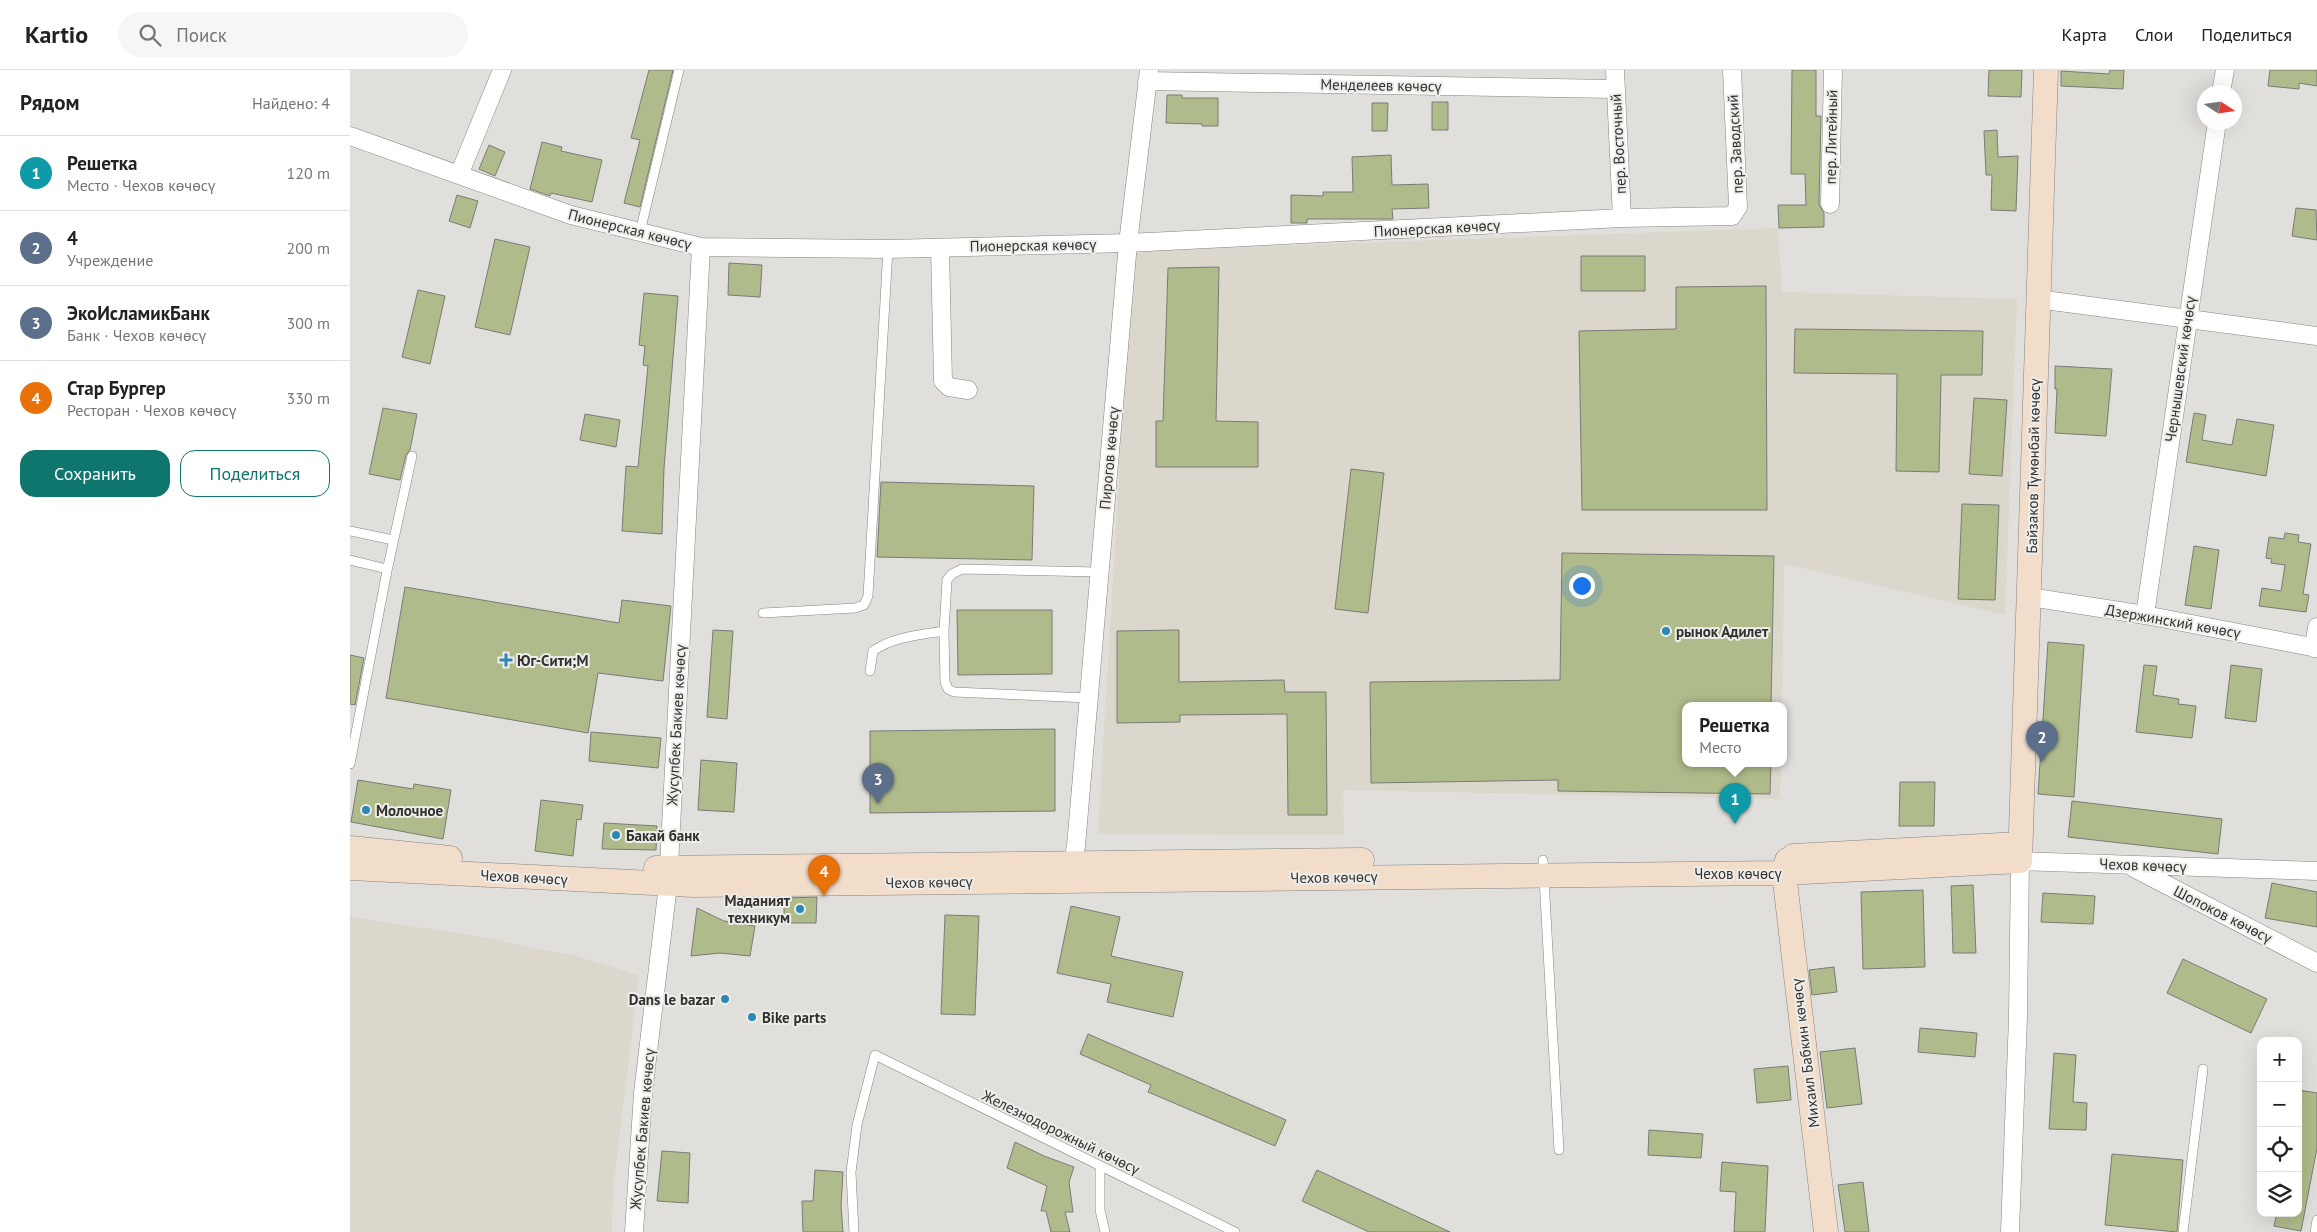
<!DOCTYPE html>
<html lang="ru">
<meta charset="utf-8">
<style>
:root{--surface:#fff;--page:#f6f6f6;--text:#222;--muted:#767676;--line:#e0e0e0;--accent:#0f766e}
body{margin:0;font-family:"PT Sans",sans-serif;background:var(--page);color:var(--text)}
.controls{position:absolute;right:15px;bottom:15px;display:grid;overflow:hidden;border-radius:10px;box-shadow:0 5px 20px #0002}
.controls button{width:45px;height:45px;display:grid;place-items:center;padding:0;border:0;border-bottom:1px solid var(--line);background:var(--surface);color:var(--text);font:25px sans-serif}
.compass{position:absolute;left:1847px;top:15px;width:45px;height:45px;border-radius:50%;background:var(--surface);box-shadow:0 5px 20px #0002;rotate:102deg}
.you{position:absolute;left:1231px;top:515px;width:18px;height:18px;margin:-12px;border:4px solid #fff;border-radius:50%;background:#1a73e8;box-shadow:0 0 0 8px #1a73e833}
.badge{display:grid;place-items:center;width:32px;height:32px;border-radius:50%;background:var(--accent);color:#fff;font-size:16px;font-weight:700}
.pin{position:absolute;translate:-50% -41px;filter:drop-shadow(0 1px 2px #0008)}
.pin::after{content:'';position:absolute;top:26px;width:18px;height:15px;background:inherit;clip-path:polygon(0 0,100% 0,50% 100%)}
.popup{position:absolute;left:1332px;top:632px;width:105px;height:65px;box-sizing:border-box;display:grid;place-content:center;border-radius:10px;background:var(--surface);filter:drop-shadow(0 1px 4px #0005);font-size:16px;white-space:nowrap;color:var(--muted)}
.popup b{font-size:19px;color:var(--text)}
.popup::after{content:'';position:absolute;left:50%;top:100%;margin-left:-10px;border:10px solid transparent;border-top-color:var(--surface)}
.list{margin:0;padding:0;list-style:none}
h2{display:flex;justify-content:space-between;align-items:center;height:65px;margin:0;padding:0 20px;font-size:21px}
h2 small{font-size:16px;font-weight:400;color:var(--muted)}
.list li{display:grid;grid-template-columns:32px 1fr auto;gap:15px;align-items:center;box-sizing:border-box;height:75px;padding:0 20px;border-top:1px solid var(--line)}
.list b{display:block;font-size:19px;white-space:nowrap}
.list p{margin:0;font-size:16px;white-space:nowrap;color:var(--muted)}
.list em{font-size:16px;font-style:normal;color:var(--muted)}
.actions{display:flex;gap:10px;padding:15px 20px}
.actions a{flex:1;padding:11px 0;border:1px solid var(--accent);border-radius:15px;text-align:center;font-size:18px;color:var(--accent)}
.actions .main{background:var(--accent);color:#fff}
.icon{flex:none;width:28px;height:28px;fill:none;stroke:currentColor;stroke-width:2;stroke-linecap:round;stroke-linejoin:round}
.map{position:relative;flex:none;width:1967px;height:1162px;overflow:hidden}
header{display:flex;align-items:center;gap:30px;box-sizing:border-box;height:70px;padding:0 25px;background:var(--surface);border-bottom:1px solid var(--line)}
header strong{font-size:24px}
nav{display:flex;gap:28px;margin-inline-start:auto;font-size:18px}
.search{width:350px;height:45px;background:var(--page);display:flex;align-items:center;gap:12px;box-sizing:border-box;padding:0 18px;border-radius:28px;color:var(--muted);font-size:19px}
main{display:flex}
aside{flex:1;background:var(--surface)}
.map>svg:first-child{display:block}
</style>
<header>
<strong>Kartio</strong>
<div class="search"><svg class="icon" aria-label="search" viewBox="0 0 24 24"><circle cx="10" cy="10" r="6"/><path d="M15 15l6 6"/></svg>Поиск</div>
<nav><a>Карта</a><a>Слои</a><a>Поделиться</a></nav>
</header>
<main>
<aside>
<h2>Рядом<small>Найдено: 4</small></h2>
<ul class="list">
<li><span class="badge" style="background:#0f9aa8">1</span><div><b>Решетка</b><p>Место · Чехов көчөсү</p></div><em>120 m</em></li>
<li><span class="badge" style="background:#5c6f8a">2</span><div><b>4</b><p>Учреждение</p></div><em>200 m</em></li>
<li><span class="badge" style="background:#5c6f8a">3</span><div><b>ЭкоИсламикБанк</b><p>Банк · Чехов көчөсү</p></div><em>300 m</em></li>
<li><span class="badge" style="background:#e8710a">4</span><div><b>Стар Бургер</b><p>Ресторан · Чехов көчөсү</p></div><em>330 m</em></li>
</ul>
<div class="actions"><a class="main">Сохранить</a><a>Поделиться</a></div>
</aside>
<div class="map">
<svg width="1967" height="1162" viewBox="0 0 1967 1162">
<rect width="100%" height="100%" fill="#e1dfdc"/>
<path fill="#dbd7cc" d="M1428,158L1432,222L1667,229L1655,545L1434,494L1432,635H1336V693H1431L1430,729L993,720L994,765L748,764L782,181Z
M0,847L121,865L226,886L289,905L263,1119L262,1162H0Z"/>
<path fill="#afbb8a" stroke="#7a7b77" d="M299,0H323L290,137L274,133L290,70L281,68Z
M1442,0H1466V46H1471L1469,134L1474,143V157L1429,158L1428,135H1456L1455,104H1441Z
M1639,0H1672L1671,27L1638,26Z
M1760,0H1774L1773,19L1711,16V1L1759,4Z
M1920,0H1967V16L1949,13V19L1918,16Z
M817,25H832V28H868V56H852V54L816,53Z
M1082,32H1098V60H1082Z
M1022,33H1038L1037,61H1022Z
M1647,60L1648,87L1668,86L1666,141L1641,140L1642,105H1636L1634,61Z
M192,72L212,77L211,81L252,90L242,132L201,123L200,126L180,119Z
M139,75L155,82L145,106L129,99Z
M1041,85L1042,115L1078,114L1079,138L1042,139L1043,149H957V153H941V125L973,126V122H1003L1002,87Z
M107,125L128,131L120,158L99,151Z
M1946,138L1966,140L1967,170L1942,166Z
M145,169L180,177L160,265L125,257Z
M1231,186H1295V221H1231Z
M379,193L412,195L410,227L378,225Z
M869,197L866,351L908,352V397H806V351H813L818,198Z
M1416,216L1417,440H1232L1229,261L1326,259V217Z
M68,220L95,226L80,294L52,287Z
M294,223L328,226L314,398L312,464L272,461L276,396L288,397L298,296L293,295L295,276L289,275Z
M1445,259L1633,261L1632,305H1591L1589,402L1546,401L1547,304L1444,303Z
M1705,296L1762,299L1756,366L1705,363L1707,319H1705Z
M1624,328L1657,330L1652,406L1619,404Z
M33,338L67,344L60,380L56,385L50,410L19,404Z
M1844,343L1856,345L1852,370L1882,375L1887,349L1924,355L1916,406L1836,392Z
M235,344L270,350L266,377L230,370Z
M1001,399L1034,403L1018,543L985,539Z
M531,412L684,416L682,490L527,487Z
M1612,434L1649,435L1645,530L1608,529Z
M1935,463L1949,465L1948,472L1961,474L1953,524L1959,525L1956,542L1909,536L1912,518L1931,521L1935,495L1921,493L1922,489L1916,488L1919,467L1934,469Z
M1844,476L1869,480L1861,539L1835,535Z
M1212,483L1424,486L1421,635H1336V693H1421L1420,724L1208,721V710L1021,713L1020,612L1210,610Z
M55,517L269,553L272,530L321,536L313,611L248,603L238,663L36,628Z
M607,540H702V604L608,605Z
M363,560L383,561L377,649L357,647Z
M829,560V612L934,610L935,622H976L977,745H938L937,644L830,645V652L767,653V561Z
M1698,572L1734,575L1724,727L1688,724Z
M0,585L14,588L5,635L0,634Z
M1794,595L1807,596L1803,625L1829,629L1828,634L1846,636L1842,668L1786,662Z
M1881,595L1912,599L1906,652L1875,648Z
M705,659V741L520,743V661Z
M241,662L311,668L308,698L239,691Z
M351,690L387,693L384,742L348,740Z
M8,710L63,719L64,714L101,720L93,769L1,752Z
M1550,712H1585L1584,756H1549Z
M191,730L233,735L231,750L227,749L223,786L185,781Z
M1722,731L1872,749L1868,784L1718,767Z
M254,753L307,756L306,780L252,779Z
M1922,813L1967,822V857L1915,848Z
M1623,815L1626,883H1603L1601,816Z
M1573,820L1575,897L1513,899L1511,822Z
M1693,823L1745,826L1743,854L1691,852Z
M467,827L466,853H434V828Z
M721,836L770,847L761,886L833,902L823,947L757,932L761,914L707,903Z
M347,838L374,851L405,856L400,886L370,883L341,886Z
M595,845L629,846L625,945L591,944Z
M1833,889L1917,929L1901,963L1817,923Z
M1484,897L1487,922L1462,925L1459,900Z
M1570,958L1627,963L1625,987L1568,982Z
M738,964L936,1050L925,1076L798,1022L801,1015L730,984Z
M1505,978L1512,1034L1477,1038L1470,982Z
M1704,983L1726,985L1723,1032L1737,1033L1736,1060L1699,1059Z
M1438,996L1441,1030L1407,1033L1404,999Z
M1948,1020L1967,1023V1078L1951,1161L1924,1156L1927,1143H1948Z
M1299,1060L1353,1064L1351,1088L1298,1085Z
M665,1072L694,1086L724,1097L719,1112L723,1142H715L720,1162H701L696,1141H691L697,1116L657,1098Z
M312,1081L340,1083L338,1133L307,1131Z
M1762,1084L1833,1090L1827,1162L1755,1155Z
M1372,1092L1418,1096L1415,1162H1384L1386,1122L1370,1121Z
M465,1100L493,1102L491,1136L493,1162H453L452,1131H463Z
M967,1100L1100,1162H1019L952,1131Z
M1513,1112L1519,1162H1495L1488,1115Z"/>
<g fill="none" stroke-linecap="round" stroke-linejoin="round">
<defs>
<path id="lane" d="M290,162L329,0
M0,461L43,470
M0,490L33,498L37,501L0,694
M37,501L62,386
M413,543L505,538L514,535L518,526L538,179
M520,601L523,581C543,567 569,565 594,561
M738,628L604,622L598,619L595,612L594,561L597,510L602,504L612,499L749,502
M1193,790L1209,1080
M750,1097V1140L755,1162
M504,1162L501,1102L507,1055L525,985L885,1162
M1833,1162L1853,999
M1965,1162L1967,1150"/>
<path id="street" d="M1265,0L1272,148
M797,11L1265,19
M1871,22L1875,0
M0,66L221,145L351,177L538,179L778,173L1272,148L1382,146L1388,137L1382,0
M109,105L152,0
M1480,134L1483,0
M590,178L593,311L599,317L618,320
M1687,229L1967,266
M1679,527L1795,545L1967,578
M1795,545L1867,52
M1964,578L1967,557
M1784,798L1967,893
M720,803L726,776L778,173L799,0
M284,1162L293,1023L318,815L351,177
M1660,1162L1668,947L1670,791L1967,801"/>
<path id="secondary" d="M0,778L100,788
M1443,786L1670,774
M1437,790L1434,803L1476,1162
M0,798L343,815L1434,803L1670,791L1696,0
M306,798L1012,790"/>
</defs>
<use href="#lane" stroke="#858481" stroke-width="10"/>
<use href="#street" stroke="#858481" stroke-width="19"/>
<use href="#secondary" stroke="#858481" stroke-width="25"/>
<use href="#lane" stroke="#fff" stroke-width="9"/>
<use href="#street" stroke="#fff" stroke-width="18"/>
<use href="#secondary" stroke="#f2ddcb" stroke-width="24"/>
</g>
<g fill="#2c87b4" stroke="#eeede9" stroke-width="2">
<circle cx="1316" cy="561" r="5"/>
<path d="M153.5 582.5h5v5h5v5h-5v5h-5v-5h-5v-5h5z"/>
<circle cx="16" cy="740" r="5"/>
<circle cx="266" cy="765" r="5"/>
<circle cx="450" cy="839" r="5"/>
<circle cx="375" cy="929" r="5"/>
<circle cx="402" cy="947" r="5"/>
</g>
<g text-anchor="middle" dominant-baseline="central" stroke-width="4" stroke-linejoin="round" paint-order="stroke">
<g font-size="15" fill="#323130" stroke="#eeede9">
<text transform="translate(1031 15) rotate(1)">Менделеев көчөсү</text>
<text transform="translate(1481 67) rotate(-89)">пер. Литейный</text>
<text transform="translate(1268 74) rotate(-93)">пер. Восточный</text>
<text transform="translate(1385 74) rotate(-93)">пер. Заводский</text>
<text transform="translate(1087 158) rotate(-3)">Пионерская көчөсү</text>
<text transform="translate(280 159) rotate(14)">Пионерская көчөсү</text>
<text transform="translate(683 175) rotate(-1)">Пионерская көчөсү</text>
<text transform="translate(1830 299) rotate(-82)">Чернышевский көчөсү</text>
<text transform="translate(759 388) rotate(-85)">Пирогов көчөсү</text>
<text transform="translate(1683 396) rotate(-89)">Байзаков Түмөнбай көчөсү</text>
<text transform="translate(1823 551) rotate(10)">Дзержинский көчөсү</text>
<text transform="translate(326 655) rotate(-87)">Жусупбек Бакиев көчөсү</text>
<text transform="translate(1793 795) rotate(2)">Чехов көчөсү</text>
<text x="1388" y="803">Чехов көчөсү</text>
<text transform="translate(174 807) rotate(3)">Чехов көчөсү</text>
<text transform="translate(984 807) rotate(-1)">Чехов көчөсү</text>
<text transform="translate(579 812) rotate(-1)">Чехов көчөсү</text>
<text transform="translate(1873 844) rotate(27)">Шопоков көчөсү</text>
<text transform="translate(1455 983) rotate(-97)">Михаил Бабкин көчөсү</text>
<text transform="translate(292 1059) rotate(-85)">Жусупбек Бакиев көчөсү</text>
<text transform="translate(711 1062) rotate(26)">Железнодорожный көчөсү</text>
</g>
<g font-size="15" font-weight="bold" fill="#323130" stroke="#eeede9" text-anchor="start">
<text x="1326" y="561">рынок Адилет</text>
<text x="167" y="590">Юг-Сити;M</text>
<text x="26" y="740">Молочное</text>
<text x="276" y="765">Бакай банк</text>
<text x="440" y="830" text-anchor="end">Маданият<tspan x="440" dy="17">техникум</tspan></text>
<text x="365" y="929" text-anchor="end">Dans le bazar</text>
<text x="412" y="947">Bike parts</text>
</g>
</g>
</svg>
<div class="controls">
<button>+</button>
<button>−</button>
<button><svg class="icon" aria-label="locate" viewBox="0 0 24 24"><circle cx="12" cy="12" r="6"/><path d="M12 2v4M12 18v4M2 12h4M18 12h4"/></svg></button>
<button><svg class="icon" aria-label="layers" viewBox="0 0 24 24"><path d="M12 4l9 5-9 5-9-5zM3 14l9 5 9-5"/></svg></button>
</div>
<svg class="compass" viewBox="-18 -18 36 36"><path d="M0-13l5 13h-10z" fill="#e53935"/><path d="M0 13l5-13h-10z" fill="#767676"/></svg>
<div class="you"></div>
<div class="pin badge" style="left:1385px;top:754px;background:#0f9aa8">1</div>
<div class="popup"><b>Решетка</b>Место</div>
<div class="pin badge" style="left:1692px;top:692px;background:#5c6f8a">2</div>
<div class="pin badge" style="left:528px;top:734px;background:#5c6f8a">3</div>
<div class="pin badge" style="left:474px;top:826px;background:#e8710a">4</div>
</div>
</main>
